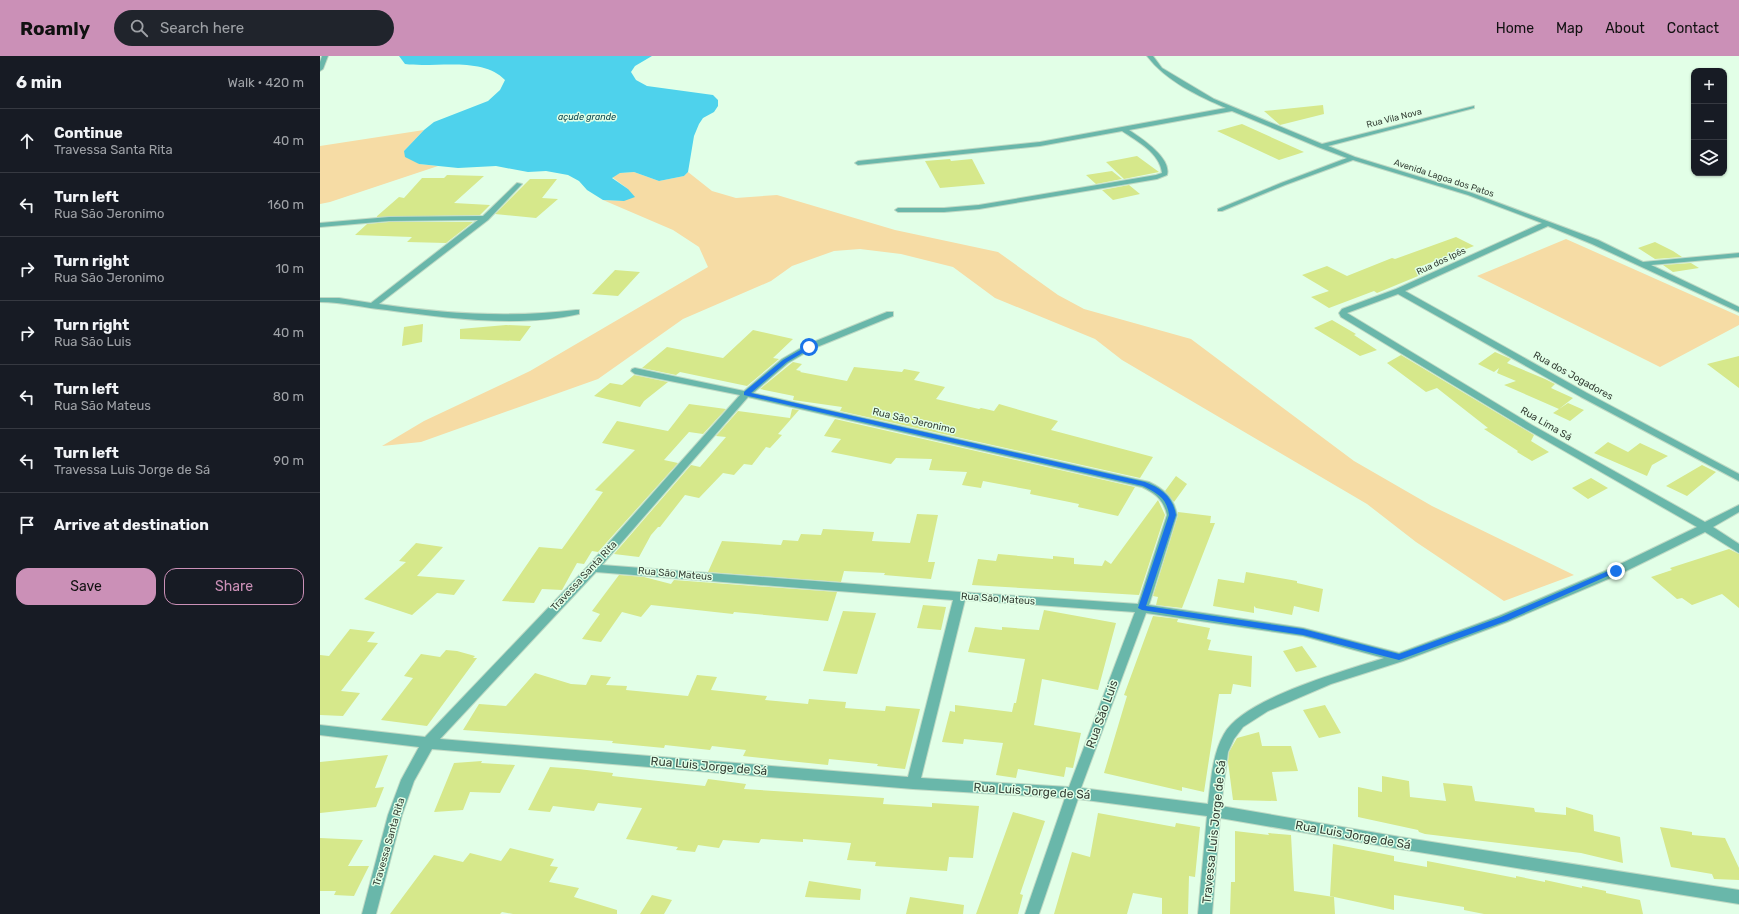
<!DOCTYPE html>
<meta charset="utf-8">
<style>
:root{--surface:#171b24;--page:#20242c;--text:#f1f3f6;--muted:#9ea1a6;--line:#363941;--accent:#cb90b7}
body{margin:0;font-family:Rubik,sans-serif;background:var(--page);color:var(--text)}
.controls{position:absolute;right:12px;top:12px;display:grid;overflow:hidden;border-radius:8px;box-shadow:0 1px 3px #0004}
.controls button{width:36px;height:36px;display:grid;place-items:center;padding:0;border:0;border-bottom:1px solid var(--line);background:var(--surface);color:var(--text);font:20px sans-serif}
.stop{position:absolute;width:12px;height:12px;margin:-9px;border:3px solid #1a73e8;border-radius:50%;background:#fff}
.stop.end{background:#1a73e8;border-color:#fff;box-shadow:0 1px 4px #0008}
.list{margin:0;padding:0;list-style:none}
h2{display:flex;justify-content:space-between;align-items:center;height:52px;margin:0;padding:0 16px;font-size:17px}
h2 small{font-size:13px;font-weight:400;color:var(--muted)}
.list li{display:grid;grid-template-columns:26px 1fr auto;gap:12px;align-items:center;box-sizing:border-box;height:64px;padding:0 16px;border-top:1px solid var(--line)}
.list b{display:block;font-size:15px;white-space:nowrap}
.list p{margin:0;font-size:13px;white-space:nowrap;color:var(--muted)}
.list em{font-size:13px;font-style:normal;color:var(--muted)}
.actions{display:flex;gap:8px;padding:12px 16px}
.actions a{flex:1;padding:9px 0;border:1px solid var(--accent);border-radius:12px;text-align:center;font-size:14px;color:var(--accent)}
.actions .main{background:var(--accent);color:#111}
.icon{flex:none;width:22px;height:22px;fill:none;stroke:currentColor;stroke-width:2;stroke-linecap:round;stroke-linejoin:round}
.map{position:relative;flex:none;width:1419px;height:858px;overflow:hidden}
header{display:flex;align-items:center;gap:24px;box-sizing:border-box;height:56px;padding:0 20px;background:var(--accent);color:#111}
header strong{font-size:19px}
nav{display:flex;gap:22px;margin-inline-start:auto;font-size:14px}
.search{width:280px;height:36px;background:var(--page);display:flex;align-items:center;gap:10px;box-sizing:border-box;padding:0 14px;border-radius:22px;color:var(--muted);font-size:15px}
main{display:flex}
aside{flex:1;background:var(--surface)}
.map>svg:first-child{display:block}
</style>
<header>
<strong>Roamly</strong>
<div class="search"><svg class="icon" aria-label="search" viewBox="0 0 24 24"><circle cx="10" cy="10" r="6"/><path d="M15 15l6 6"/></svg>Search here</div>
<nav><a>Home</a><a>Map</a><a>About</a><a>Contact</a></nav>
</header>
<main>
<aside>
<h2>6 min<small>Walk · 420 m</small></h2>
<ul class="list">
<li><svg class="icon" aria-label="ahead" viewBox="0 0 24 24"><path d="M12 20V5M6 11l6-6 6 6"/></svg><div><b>Continue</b><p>Travessa Santa Rita</p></div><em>40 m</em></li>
<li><svg class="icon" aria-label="left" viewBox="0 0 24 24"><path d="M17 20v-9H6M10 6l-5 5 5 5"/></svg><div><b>Turn left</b><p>Rua São Jeronimo</p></div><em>160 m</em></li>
<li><svg class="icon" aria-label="right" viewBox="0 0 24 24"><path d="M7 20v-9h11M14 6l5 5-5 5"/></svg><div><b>Turn right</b><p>Rua São Jeronimo</p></div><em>10 m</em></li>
<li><svg class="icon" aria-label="right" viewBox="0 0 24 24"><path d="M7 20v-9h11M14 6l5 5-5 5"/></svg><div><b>Turn right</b><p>Rua São Luis</p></div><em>40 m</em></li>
<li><svg class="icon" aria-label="left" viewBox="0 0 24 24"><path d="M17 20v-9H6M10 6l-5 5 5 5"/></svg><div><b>Turn left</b><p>Rua São Mateus</p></div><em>80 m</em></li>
<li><svg class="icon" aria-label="left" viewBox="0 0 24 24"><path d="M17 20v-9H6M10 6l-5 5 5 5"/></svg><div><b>Turn left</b><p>Travessa Luis Jorge de Sá</p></div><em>90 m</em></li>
<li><svg class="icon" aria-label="arrive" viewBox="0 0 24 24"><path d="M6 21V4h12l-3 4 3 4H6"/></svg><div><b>Arrive at destination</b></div></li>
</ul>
<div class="actions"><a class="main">Save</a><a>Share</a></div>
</aside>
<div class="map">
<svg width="1419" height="858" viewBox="0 0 1419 858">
<rect width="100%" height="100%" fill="#e2ffe7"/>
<path fill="#f6dca5" d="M104,74L84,95L99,108L118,110L10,146L0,148V90Z
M314,116L339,125L364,120L368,116L392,135L416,142L457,139L575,174L678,196L738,239L764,253L871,283L1034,405L1112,450L1254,519L1184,545L1096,486L1047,448L802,304L775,283L675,242L633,211L581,198L540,193L514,195L472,210L451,225L363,263L278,323L101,386L62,390L104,365L210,315L388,211L379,191L353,174L283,144L304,145L308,133L292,121L300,117Z
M1246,183L1419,260V269L1340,311L1157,220Z"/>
<path fill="#4ed2ec" d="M79,0H332L315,10L311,16L316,24L327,30L393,39L398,44V50L394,56L383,62L379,68L374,80L368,116L364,120L339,125L314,116L300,117L292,122L308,133L315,141L304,145L283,144L267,134L259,125L248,119L226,115L208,116L176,110L138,112L99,108L85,101L84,95L104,74L114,66L168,45L180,34L185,24C163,0 115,12 85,8Z"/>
<path fill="#d6e88b" d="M1003,49L1004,58L960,69L944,55Z
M922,68L984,96L959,104L897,75Z
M817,100L839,116L804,123L786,106Z
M630,103L631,105L652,103L665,128L620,132L605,105Z
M792,115L802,123L776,128L766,119Z
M127,119L164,120L134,147L170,149L160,159L56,161L79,141L84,142L102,122H124Z
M210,123H237L222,142L238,143L216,162L175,158Z
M809,129L820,138L793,144L782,134Z
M69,166H153L126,187L87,186L92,181L35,179L47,168Z
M1136,181L1154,190L1094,213L1103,218L1057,237L1054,235L1009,252L991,241L1009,235L982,219L1007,210L1027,220L1072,202L1075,203Z
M1335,186L1353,195L1362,201L1335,203L1318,192Z
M1371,207L1379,212L1353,216L1343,209Z
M295,214L320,216L298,240L272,238Z
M1012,264L1036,278L1034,279L1057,294L1040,300L994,272Z
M103,268L102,286L82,290L84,271Z
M186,269L211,270L200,285L140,283V273Z
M433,274L473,283L453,302L459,303L427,330L360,316L356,319L322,312L347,291L403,302Z
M1175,296L1191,303L1187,307L1225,323L1235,328L1231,332L1253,342L1239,353L1184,329L1196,325L1177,317L1179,312L1174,316L1158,308Z
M1081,299L1214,379L1211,385L1229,396L1212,405L1197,396L1198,395L1164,373L1168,372L1117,332L1106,336L1067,307Z
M1419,300V332L1387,308Z
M473,306L482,308L476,314L481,315L480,316L527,325L534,311L582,316L584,313L600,316L594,324L625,331L616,343L659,353L661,352L674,355L679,348L738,365L731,374L833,401L820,422L520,355L522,351L473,344L474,340L440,333Z
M314,319L348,326L324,345L320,351L274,340L290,327L302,329Z
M1248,347L1264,354L1250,365L1233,357Z
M369,348L406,353L383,378L369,376L344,404L358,407L278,496L272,495L264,508L257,507L242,534L222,533L214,547L182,545L219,491L242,493L283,436L275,434L315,394L282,387L297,365L348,375Z
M472,353L479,354L458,378L462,379L450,392L446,391L432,409L424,408L414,419L403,417L379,442L365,439L340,471H338L331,479L319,501L294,498L371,409L380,411L406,381L396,380L418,355L470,362Z
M515,363L815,431L798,460L758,451L759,448L710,438L711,434L663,425L661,432L642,429L647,416L609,414L612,403L576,402L571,408L511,396L521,383L504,380Z
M1288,386L1308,396L1320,387L1348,400L1332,409L1327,420L1274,397Z
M1382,409L1396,416L1367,440L1346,430Z
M856,420L867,428L854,446L845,435Z
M1271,422L1288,432L1268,443L1252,432Z
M838,444L845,459L819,539L652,529L658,503L676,505L678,498L733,503V500L754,502V508L782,510L785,504L791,508Z
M858,456L891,460L890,467H895L862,552L836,549L838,541L833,540L858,459Z
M597,458L618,459L608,506H615L611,523L564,519L565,517L524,515L521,526L388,516L402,485L461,489L463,484L478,485L481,478L501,479L503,473L554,476L552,485L590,487Z
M96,487L123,491L97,520L145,524L134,539L117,537L92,559L44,543L86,506L79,505Z
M1409,493L1419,498V552L1402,538L1372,549L1362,542L1357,543L1331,521L1352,514L1350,512Z
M926,516L977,525V527L1003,533L999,556L974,550L972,559L936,552L934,550V557L893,550L898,523L924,527Z
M299,519L324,521L351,528L354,524L517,536L508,565L414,556L413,558L331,549L321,561L302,556L281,586L262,583L280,558L272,555Z
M603,549L626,551L621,574L597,572Z
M724,554L796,567L778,634L722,623L714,669L761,677L753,712L746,711L744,721L698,713L696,722L676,719L683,687L644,683L643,688L622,686L630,655L635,656V649L692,656L694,647H696L705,603L648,596L655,571L682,574V571L719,574Z
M523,555L556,557L537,618L503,615Z
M833,560L858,563L857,566L890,572L887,583L891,584L888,594L932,600L931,631L913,628L911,638H899L884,736L862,731V735L784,717L807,640L804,639Z
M30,573L55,576L47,586L58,587L21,635L40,637L23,660L0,659V599L9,600Z
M982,590L997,611L976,616L963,595Z
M126,594L137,595L155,600L153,602H157L107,670L61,664L93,622L84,620L101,598L120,601Z
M215,617L251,628L266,629L271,619L291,621L286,629L307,630L306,634L368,640L377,619L397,621L391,634L447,640L445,644L488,648L489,643L526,646L525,652L565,655L566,650L600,653L585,713L557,710L558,708L509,703L508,709L469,705L423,700L426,694L392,690L390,694L345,689L344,692L292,687L293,685L143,674L159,648L186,650Z
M1005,649L1021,677L999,682L983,654Z
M939,676L942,690H971L978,715L952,716L957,745L913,744L908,706L909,696L917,682Z
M68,699L55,732L64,731L56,751L0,757V706Z
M162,705L161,707L195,709L180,737L150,736L143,754L114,756L134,707Z
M230,711L258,713L293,717L292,720L385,730L388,723L426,728L424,733L564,742L563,748L612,751V747L659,750L653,802L629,801L627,815L555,810L556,806L527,804L531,787L483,783V786L441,783L439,787L403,784L399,792L378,789L375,796L356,794L358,791L306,783L322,752L278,747L274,755L233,750L230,756L208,754Z
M1062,720L1089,725L1090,741L1126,745L1123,727L1152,730L1155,745L1214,752L1215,756L1246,759V751L1273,759L1274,775L1300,781L1303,807L1261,797L1105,778L1099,776L1098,774L1038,761V731L1062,736Z
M693,756L725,765L700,838L703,839L698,858H656Z
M778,757L855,771L856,767L880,771L875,821L869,820L868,858H842V842L813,837L807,858H734L752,796L770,801Z
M1340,771L1372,776V779L1405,782L1419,812V824L1394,823L1392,818L1351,811Z
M915,775L949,779L948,777L971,779L974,835L1014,841L1015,858H910L911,826H915Z
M0,782L43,784L28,810H49L34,840L14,839L16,835H0Z
M1013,788L1074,800V805L1107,811V805L1196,822V820L1225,826V824L1262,832V830L1286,835V837L1320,844L1323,858H1164L1144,854V851L1074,839V854L1010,840Z
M190,792L234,803L230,810L238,811L229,826L259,832L254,841L297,854V858H193L182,856L180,858H70L114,799L143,806L150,797L181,805Z
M489,825L541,833L540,844L485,841Z
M332,839L352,844L344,858H320Z
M590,841L644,849L643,858H586Z"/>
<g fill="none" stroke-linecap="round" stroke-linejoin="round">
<defs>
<path id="minor" d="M2,0H8L3,13L0,15V6Z
M827,0H833L842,12L894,43L1002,88L1154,50V52L1008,90L1035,101L1152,137L1278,184L1323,206L1419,197V201L1331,209L1419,251V256L1272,188L1228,170L1085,235L1267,337L1419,418V425L1261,341L1078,238L1027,257L1212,369L1385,466L1419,449V456L1393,471L1419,488V497L1385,476L1300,518L1187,566L1083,605L1011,628L948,655L923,671L914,683L908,696L901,750L1080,781L1419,834V848L1080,793L900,762L892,858H878L887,760L758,743L719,858H705L745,742L593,733L112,693L94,725L82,759L56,858H42L68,759L81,724L99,691L0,679V669L105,681L269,509L420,339L315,318L311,315L312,313L315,312L424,335L462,303L486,289L567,256H573V260L492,293L468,307L433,337L829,426C844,433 854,442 857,459L829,549L983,572L1079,597L1179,560L1292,512L1377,471L1206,373L1021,261L1019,257L1022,253L1076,233L1222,167L1148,139L1033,104L965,129L902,155H898V153L961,127L1027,102L998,91L912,55L809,74C821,82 852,102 847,119L837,123L659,153L624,156H578L575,154L578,152H624L659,149L836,119L842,117C840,97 817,85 802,75L720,90L538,109L535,107L538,105L720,86L906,52C878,40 846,25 827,0ZM428,341L822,431C835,437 844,444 847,459L818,548L640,536L282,509ZM276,516L633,544L588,721L120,683ZM645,544L815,556L749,731L601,722ZM826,557L983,580L1064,602C1024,615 924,642 904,678C892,699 891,725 888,748L761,732Z
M197,127L202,128L168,164L59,248C125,258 190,262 256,254H259V258C199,272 127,262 67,254C44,252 23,246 0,246V242H19L51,247L158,164L69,165L0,171V167L69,161L163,160Z"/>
</defs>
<use href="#minor" stroke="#bfd9c4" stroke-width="2"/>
<use href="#minor" fill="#69b7aa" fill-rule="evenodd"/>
</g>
<path fill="#1a73e8" d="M489,289L491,290V292L467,306L431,337L825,426C841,432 853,441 856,459L826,550L983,573L1079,598L1181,561L1293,513H1298L1299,515L1186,565L1079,604L983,579L822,554L818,552L849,459C847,442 837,437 823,430L424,339V336L463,304Z"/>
<g text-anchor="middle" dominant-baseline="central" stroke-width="3" stroke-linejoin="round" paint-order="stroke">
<g font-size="9" font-style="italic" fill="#094550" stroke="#e2ffe7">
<text x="267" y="61">açude grande</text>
</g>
<g font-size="9" fill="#354036" stroke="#e2ffe7">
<text transform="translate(1074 62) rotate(-14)">Rua Vila Nova</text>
<text transform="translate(1124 122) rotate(18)">Avenida Lagoa dos Patos</text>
<text transform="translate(1121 205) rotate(-25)">Rua dos Ipês</text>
</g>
<g font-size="10" fill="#354036" stroke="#e2ffe7">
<text transform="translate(1253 320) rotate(29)">Rua dos Jogadores</text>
<text transform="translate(594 365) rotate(13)">Rua São Jeronimo</text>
<text transform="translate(1226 368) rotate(30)">Rua Lima Sá</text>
<text transform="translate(355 518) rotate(5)">Rua São Mateus</text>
<text transform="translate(264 520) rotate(-47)">Travessa Santa Rita</text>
<text transform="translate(678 543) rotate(4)">Rua São Mateus</text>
<text transform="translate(69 786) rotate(-74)">Travessa Santa Rita</text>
</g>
<g font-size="12" fill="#354036" stroke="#e2ffe7">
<text transform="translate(782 658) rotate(-70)">Rua São Luis</text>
<text transform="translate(389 710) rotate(5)">Rua Luis Jorge de Sá</text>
<text transform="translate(712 735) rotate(4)">Rua Luis Jorge de Sá</text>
<text transform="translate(894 776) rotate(-84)">Travessa Luis Jorge de Sá</text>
<text transform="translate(1033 779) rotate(10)">Rua Luis Jorge de Sá</text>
</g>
</g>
</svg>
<div class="controls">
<button>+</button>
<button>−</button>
<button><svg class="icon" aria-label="layers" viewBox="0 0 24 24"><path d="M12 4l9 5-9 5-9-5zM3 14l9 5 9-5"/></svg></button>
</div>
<div class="stop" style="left:489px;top:291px"></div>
<div class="stop end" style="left:1296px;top:515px"></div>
</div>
</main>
